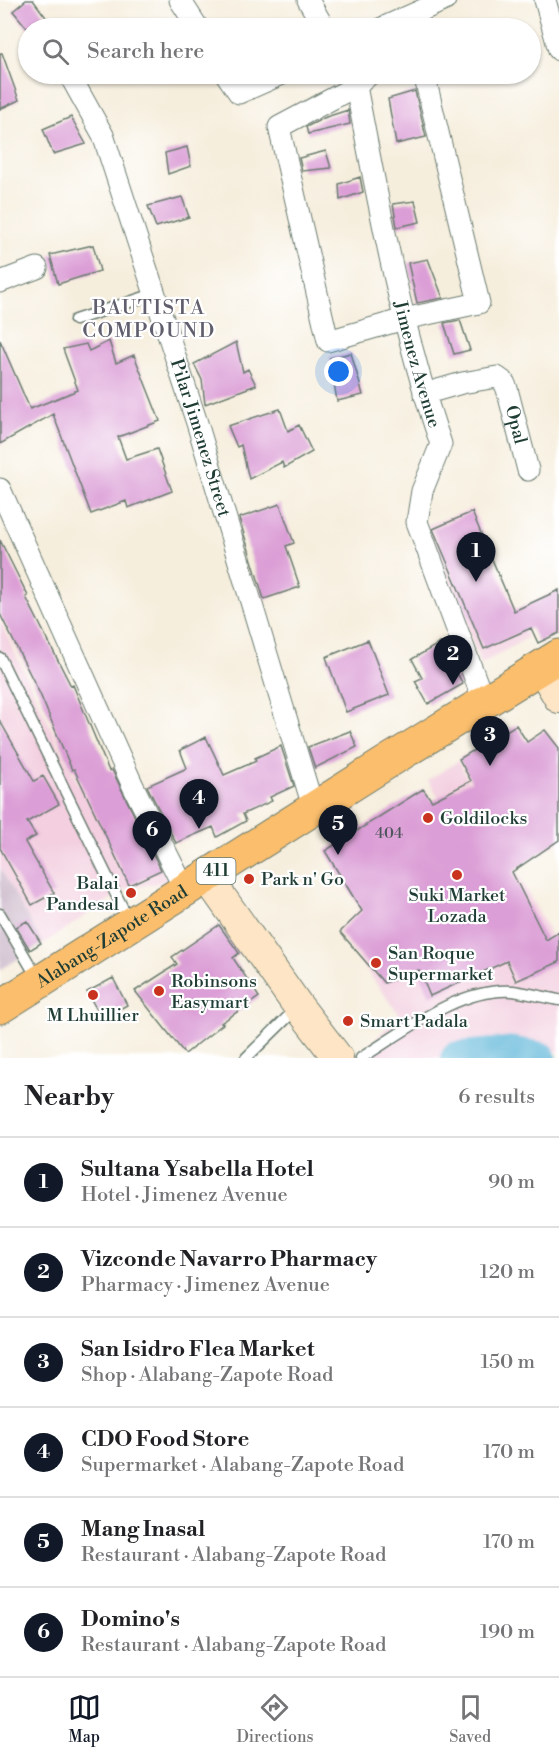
<!DOCTYPE html>
<meta charset="utf-8">
<style>
:root{--surface:#fff;--page:#f6f6f6;--text:#202124;--muted:#757577;--line:#e0e0e0;--accent:#111827}
body{margin:0;font-family:"Libre Bodoni",serif;background:var(--page);color:var(--text)}
.you{position:absolute;left:339px;top:372px;width:21px;height:21px;margin:-15px;border:4px solid #fff;border-radius:50%;background:#1a73e8;box-shadow:0 0 0 9px #1a73e833}
.badge{display:grid;place-items:center;width:39px;height:39px;border-radius:50%;background:var(--accent);color:#fff;font-size:20px;font-weight:700}
.pin{position:absolute;translate:-50% -50px;filter:drop-shadow(0 2px 3px #0008)}
.pin::after{content:'';position:absolute;top:32px;width:21px;height:18px;background:inherit;clip-path:polygon(0 0,100% 0,50% 100%)}
.list{margin:0;padding:0;list-style:none}
h2{display:flex;justify-content:space-between;align-items:center;height:78px;margin:0;padding:0 24px;font-size:26px}
h2 small{font-size:20px;font-weight:400;color:var(--muted)}
.list li{display:grid;grid-template-columns:39px 1fr auto;gap:18px;align-items:center;box-sizing:border-box;height:90px;padding:0 24px;border-top:2px solid var(--line)}
.list b{display:block;font-size:22px;white-space:nowrap}
.list p{margin:0;font-size:20px;white-space:nowrap;color:var(--muted)}
.list em{font-size:20px;font-style:normal;color:var(--muted)}
.icon{flex:none;width:33px;height:33px;fill:none;stroke:currentColor;stroke-width:2;stroke-linecap:round;stroke-linejoin:round}
.map{position:relative;flex:none;width:559px;height:1058px;overflow:hidden}
.search{position:absolute;background:var(--surface);box-shadow:0 2px 4px #0004;left:18px;right:18px;top:18px;height:66px;display:flex;align-items:center;gap:15px;box-sizing:border-box;padding:0 21px;border-radius:33px;color:var(--muted);font-size:22px}
.sheet{height:618px;background:var(--surface)}
nav{display:flex;justify-content:space-around;align-items:center;box-sizing:border-box;height:84px;border-top:2px solid var(--line);background:var(--surface);font-size:16px;color:var(--muted)}
nav a{display:grid;justify-items:center;gap:3px}
nav .on{color:var(--accent)}
.map>svg:first-child{display:block}
</style>
<div class="map">
<svg width="559" height="1058" viewBox="0 0 559 1058">
<rect width="100%" height="100%" fill="#fff"/>
<filter id="ink" filterUnits="userSpaceOnUse"><feTurbulence type="fractalNoise" baseFrequency=".0167" numOctaves="2"/><feDisplacementMap in="SourceGraphic" scale="12" xChannelSelector="R" yChannelSelector="G"/><feConvolveMatrix kernelMatrix="1 2 1 2 8 2 1 2 1" color-interpolation-filters="sRGB"/></filter>
<filter id="wash" filterUnits="userSpaceOnUse"><feTurbulence type="fractalNoise" baseFrequency=".008" numOctaves="4" result="noise"/><feDisplacementMap in="SourceGraphic" scale="24" xChannelSelector="R" yChannelSelector="G"/><feGaussianBlur stdDeviation="1.35" result="paint"/><feColorMatrix in="noise" values="0 0 0 0 0 0 0 0 0 0 0 0 0 0 0 0 0 1.4 0 .05"/><feComposite in="paint" operator="in"/></filter>
<g filter="url(#wash)">
<rect width="100%" height="100%" fill="#f6eedd"/>
<path fill="#f3cfdf" d="M473,508L527,638L481,664L427,525Z
M0,621L78,784L117,767L168,881L126,889L43,944L0,868Z
M458,761L559,951V1052L515,1039L450,1058H358L399,1014L337,931L452,819L428,780Z"/>
<path fill="#cfbdce" d="M0,868L43,944L0,970Z"/>
<g fill="none" stroke-linecap="round" stroke-linejoin="round">
<path stroke="#59b4d7" stroke-width="33" d="M457,1058L511,1053L540,1058"/>
</g>
<g id="blocks">
<path fill="#db9ed6" d="M26,0H33L54,28H27L13,11Z
M0,53H2L19,100L0,109Z
M415,91L426,137L396,144L388,99Z
M348,110L350,124L308,134L306,127L326,117Z
M71,117L86,144L53,154L43,129Z
M187,147L191,166L168,174L165,153Z
M326,151L331,168L302,171L299,158Z
M360,177L363,192L340,200L339,184Z
M182,197L189,217L156,227L148,206Z
M415,201L420,222L397,227L393,204Z
M93,245L100,271L58,284L50,255Z
M428,259L443,298L417,303L408,263Z
M460,320L470,350L454,354L444,323Z
M0,340L30,409L78,390L63,349L86,344L89,351L109,341L116,363L134,355L160,421L118,437L126,459L157,449L172,491L128,508L126,501L91,514L53,414L0,444Z
M236,342L243,372L248,369L256,385L205,404L202,380L194,364Z
M351,353L363,395L337,401L330,358Z
M280,409L288,431L299,425L312,452L284,468L282,462L249,479L241,445L237,447L228,426Z
M280,504L294,543L286,546L300,587L264,599L239,518Z
M472,512L514,611L559,590V633L538,643L531,628L484,649L433,529Z
M0,540L28,596L26,597L71,686L73,685L109,771L112,770L161,870L129,885L74,769L72,770L40,694L0,614Z
M368,640L389,695L346,712L326,657Z
M440,643L463,684L428,704L415,681L422,678L412,659Z
M0,721L34,781L43,776L59,804L27,822L36,836L25,842L54,893L32,905L0,848Z
M516,725L527,742L545,730L559,748V840L512,872L546,940L559,932V962L516,981L507,961L430,996L419,970L384,983L340,932L362,911L325,851L423,789L432,801L471,781L459,759Z
M350,731L357,747L315,768L308,747Z
M206,737L224,775L256,761L255,758L281,746L294,786L270,797L272,801L243,814L246,821L217,837L213,827L176,843L147,786L187,768L180,750Z
M27,921L41,943L30,950L16,927Z
M219,925L239,953L233,958L259,997L221,1023L223,1024L185,1054L135,991L177,964L172,957Z
M113,978L127,1005L102,1019L87,992Z"/>
</g>
</g>
<g filter="url(#ink)">
<use href="#blocks" fill-opacity="0" stroke="#6a7b6f" stroke-width="1.5"/>
<g fill="none" stroke-linecap="round" stroke-linejoin="round">
<defs>
<path id="lane" d="M75,320L154,294
M0,658L129,921
M0,914L38,979
M246,1058L298,1007
M361,1058C405,1031 459,987 513,991C528,993 544,997 559,1000"/>
<g id="street">
<path d="M180,0L198,28"/>
<path d="M308,0L324,28"/>
<path d="M545,0L559,50"/>
<path d="M382,28L445,0"/>
<path id="s1" d="M69,74L103,135L197,423L314,810"/>
<path d="M226,74L239,93L282,74"/>
<path d="M370,74L356,86L279,127L328,341L404,319L479,303L424,74"/>
<path id="s2" d="M356,86C379,206 401,328 441,444L422,491L417,522L484,702"/>
<path d="M0,282L37,268"/>
<path id="s3" d="M424,394L462,383L497,377L504,382L507,389L528,470"/>
<path d="M0,489L133,786L185,890"/>
</g>
<path id="secondary" d="M541,667L559,698
M207,877L298,1006L338,1058"/>
<g id="highway">
<path id="s4" d="M0,1007L389,761L559,656"/>
</g>
</defs>
<use href="#lane" stroke="#6a7b6f" stroke-width="13"/>
<use href="#street" stroke="#6a7b6f" stroke-width="23"/>
<use href="#secondary" stroke="#6a7b6f" stroke-width="32"/>
<use href="#highway" stroke="#6a7b6f" stroke-width="35"/>
<path stroke="#6a7b6f" stroke-width="3" stroke-dasharray="4.5 4.5" stroke-linecap="butt" d="M350,816L358,817"/>
<use href="#lane" stroke="#fff" stroke-width="10"/>
<use href="#street" stroke="#fff" stroke-width="21"/>
<use href="#secondary" stroke="#fde5c5" stroke-width="30"/>
<use href="#highway" stroke="#fabe6d" stroke-width="33"/>
</g>
</g>
<g fill="#c8321e" stroke="#fff" stroke-width="2">
<circle cx="428" cy="818" r="6"/>
<circle cx="457" cy="875" r="6"/>
<circle cx="249" cy="879" r="6"/>
<circle cx="131" cy="893" r="6"/>
<circle cx="376" cy="963" r="6"/>
<circle cx="159" cy="991" r="6"/>
<circle cx="93" cy="995" r="6"/>
<circle cx="348" cy="1021" r="6"/>
</g>
<g text-anchor="middle" dominant-baseline="central" stroke-width="4.5" stroke-linejoin="round" paint-order="stroke">
<g font-size="15" fill="#4e555c">
<text x="389" y="833">404</text>
</g>
<rect fill="#fff" stroke="#627771" stroke-width="1.5" x="196.5" y="858" width="39" height="26" rx="4.5"/>
<g font-size="16" font-weight="bold" fill="#1f3d34">
<text x="216" y="871">411</text>
</g>
<g font-size="18" fill="#1f3d34" stroke="#fff">
<text stroke="none"><textPath href="#s2" startOffset="285">Jimenez Avenue</textPath></text>
<text stroke="none"><textPath href="#s3" startOffset="128">Opal</textPath></text>
<text stroke="none"><textPath href="#s1" startOffset="388">Pilar Jimenez Street</textPath></text>
<text stroke="none"><textPath href="#s4" startOffset="132">Alabang-Zapote Road</textPath></text>
</g>
<g font-size="18" fill="#1f3d34" stroke="#fff" text-anchor="start">
<text x="440" y="818">Goldilocks</text>
<text x="261" y="879">Park n' Go</text>
<text x="119" y="883" text-anchor="end">Balai<tspan x="119" dy="21">Pandesal</tspan></text>
<text x="457" y="895" text-anchor="middle">Suki Market<tspan x="457" dy="21">Lozada</tspan></text>
<text x="388" y="953">San Roque<tspan x="388" dy="21">Supermarket</tspan></text>
<text x="171" y="981">Robinsons<tspan x="171" dy="21">Easymart</tspan></text>
<text x="93" y="1015" text-anchor="middle">M Lhuillier</text>
<text x="360" y="1021">Smart Padala</text>
</g>
<g font-size="20" letter-spacing="1.5" fill="#615f6d" stroke="#fff">
<text x="149" y="308">BAUTISTA<tspan x="149" dy="23">COMPOUND</tspan></text>
</g>
</g>
</svg>
<div class="you"></div>
<div class="pin badge" style="left:476px;top:582px">1</div>
<div class="pin badge" style="left:453px;top:685px">2</div>
<div class="pin badge" style="left:490px;top:766px">3</div>
<div class="pin badge" style="left:199px;top:829px">4</div>
<div class="pin badge" style="left:338px;top:855px">5</div>
<div class="pin badge" style="left:152px;top:861px">6</div>
<div class="search"><svg class="icon" aria-label="search" viewBox="0 0 24 24"><circle cx="10" cy="10" r="6"/><path d="M15 15l6 6"/></svg>Search here</div>
</div>
<section class="sheet">
<h2>Nearby<small>6 results</small></h2>
<ul class="list">
<li><span class="badge">1</span><div><b>Sultana Ysabella Hotel</b><p>Hotel · Jimenez Avenue</p></div><em>90 m</em></li>
<li><span class="badge">2</span><div><b>Vizconde Navarro Pharmacy</b><p>Pharmacy · Jimenez Avenue</p></div><em>120 m</em></li>
<li><span class="badge">3</span><div><b>San Isidro Flea Market</b><p>Shop · Alabang-Zapote Road</p></div><em>150 m</em></li>
<li><span class="badge">4</span><div><b>CDO Food Store</b><p>Supermarket · Alabang-Zapote Road</p></div><em>170 m</em></li>
<li><span class="badge">5</span><div><b>Mang Inasal</b><p>Restaurant · Alabang-Zapote Road</p></div><em>170 m</em></li>
<li><span class="badge">6</span><div><b>Domino's</b><p>Restaurant · Alabang-Zapote Road</p></div><em>190 m</em></li>
</ul>
</section>
<nav>
<a class="on"><svg class="icon" aria-label="map" viewBox="0 0 24 24"><path d="M3 6l6-2 6 2 6-2v14l-6 2-6-2-6 2zM9 4v14M15 6v14"/></svg>Map</a>
<a><svg class="icon" aria-label="directions" viewBox="0 0 24 24"><path d="M12 3l9 9-9 9-9-9zM9 14v-3h6M13 9l2 2-2 2"/></svg>Directions</a>
<a><svg class="icon" aria-label="saved" viewBox="0 0 24 24"><path d="M7 4h10v16l-5-4-5 4z"/></svg>Saved</a>
</nav>
